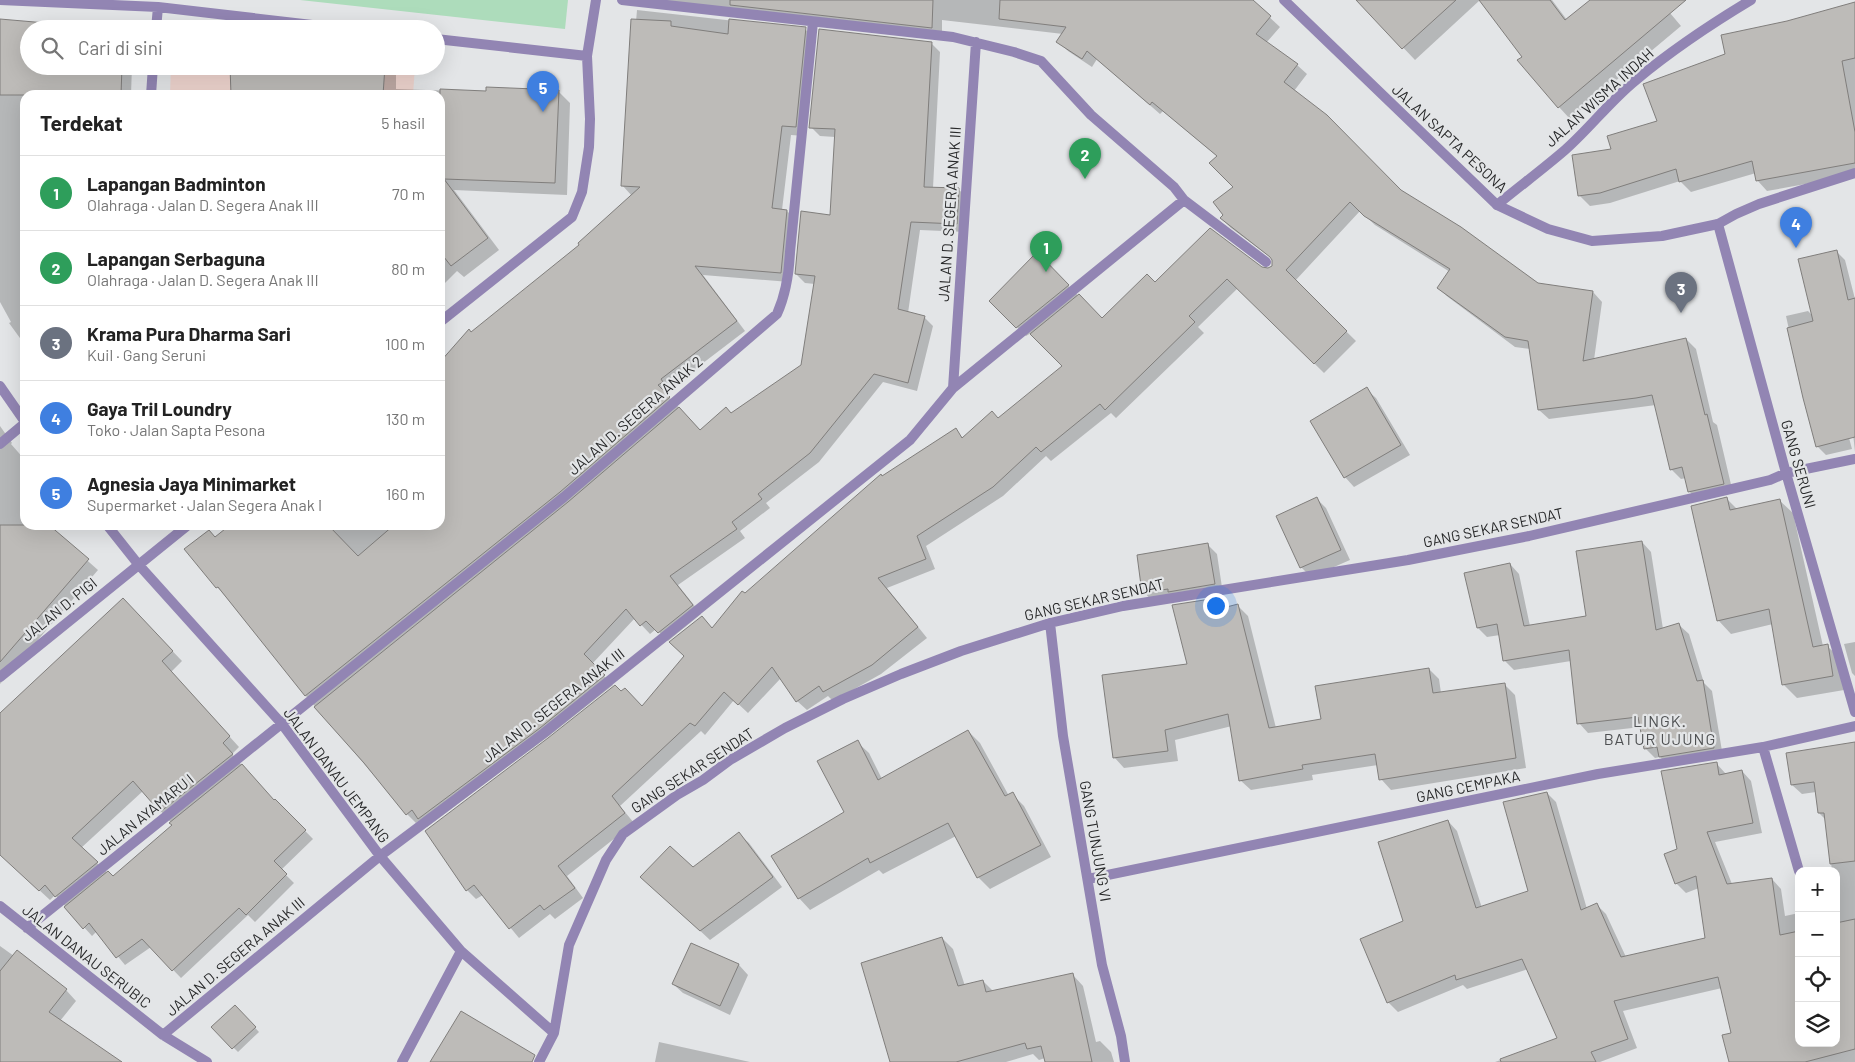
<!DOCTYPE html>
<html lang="id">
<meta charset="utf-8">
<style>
:root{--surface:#fff;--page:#f6f6f6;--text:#222;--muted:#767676;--line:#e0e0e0;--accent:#2563eb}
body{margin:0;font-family:Barlow,sans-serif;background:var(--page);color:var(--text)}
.controls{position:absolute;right:15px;bottom:15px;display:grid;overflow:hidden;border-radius:10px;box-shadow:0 5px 20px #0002}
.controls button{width:45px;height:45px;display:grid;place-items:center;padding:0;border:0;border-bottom:1px solid var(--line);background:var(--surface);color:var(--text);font:25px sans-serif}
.you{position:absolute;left:1215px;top:605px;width:18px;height:18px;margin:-12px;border:4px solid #fff;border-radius:50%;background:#1a73e8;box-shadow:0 0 0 8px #1a73e833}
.badge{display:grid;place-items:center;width:32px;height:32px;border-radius:50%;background:var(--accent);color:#fff;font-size:16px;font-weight:700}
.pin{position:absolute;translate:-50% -41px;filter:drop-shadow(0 1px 2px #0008)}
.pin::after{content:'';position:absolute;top:26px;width:18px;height:15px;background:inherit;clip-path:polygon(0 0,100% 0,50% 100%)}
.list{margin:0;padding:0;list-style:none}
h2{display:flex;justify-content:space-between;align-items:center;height:65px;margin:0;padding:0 20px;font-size:21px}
h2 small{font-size:16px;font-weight:400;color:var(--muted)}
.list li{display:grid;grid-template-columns:32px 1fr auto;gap:15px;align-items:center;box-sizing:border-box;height:75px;padding:0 20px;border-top:1px solid var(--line)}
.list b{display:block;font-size:19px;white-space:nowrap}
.list p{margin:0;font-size:16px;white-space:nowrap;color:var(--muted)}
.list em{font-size:16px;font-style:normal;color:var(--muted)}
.icon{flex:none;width:28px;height:28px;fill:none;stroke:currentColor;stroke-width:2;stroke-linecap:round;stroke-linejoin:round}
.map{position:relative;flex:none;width:1855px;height:1062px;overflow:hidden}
.search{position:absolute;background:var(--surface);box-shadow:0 5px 20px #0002;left:20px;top:20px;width:425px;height:55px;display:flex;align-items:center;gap:12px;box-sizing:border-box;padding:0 18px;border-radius:28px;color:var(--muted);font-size:19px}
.panel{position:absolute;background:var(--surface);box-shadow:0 5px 20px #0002;left:20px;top:90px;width:425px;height:440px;border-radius:15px}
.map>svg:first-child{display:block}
</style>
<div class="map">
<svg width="1855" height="1062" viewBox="0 0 1855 1062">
<rect width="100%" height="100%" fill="#e3e5e7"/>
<path fill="#eed4ce" d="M174,21L240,29H174Z
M171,66H415L413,95H170Z"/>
<path fill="#addcbb" d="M300,0H568L565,29Z"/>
<path fill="#0003" fill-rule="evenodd" d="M644,0H1251L1280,27L1266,43L1297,65L1307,74L1294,91L1400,191L1538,284L1593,292L1602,302L1594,360L1686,339L1696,349L1713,422L1717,425L1733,493L1698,501L1689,491L1686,478L1681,479L1671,469L1656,405L1549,419L1539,410L1531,349L1515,347L1448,297L1438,288L1450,272L1375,225L1360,211L1295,281L1356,341L1324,373L1238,288L1198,327L1204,333L1116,418L1111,413L1051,461L1046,456L1003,496L926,546L935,569L887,588L927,638L881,674L833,701L828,696L807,710L797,701L781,678L748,713L734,700L705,735L701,731L620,806L634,823L567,876L583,898L555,919L550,914L519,938L483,895L476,899L467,890L642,708L685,656L702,617L713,629L745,595L882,477L955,430L963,438L998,419L1064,366L1031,333L1026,336L990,301L1037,254L1102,320L1155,284L1261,269L1269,270L1274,264L1273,259L1231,228L1221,218L1225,215L1235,187L1218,157L1163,111L1160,114L1097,59L1092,67L1068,51L1058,41L1063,34L942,20V37Z
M1358,0H1480L1415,60Z
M1481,0H1552L1567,20L1592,0H1659L1681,26L1570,119L1559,107Z
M1855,4V175L1767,191L1757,180L1756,173L1691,192L1680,181L1610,203L1590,206L1579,195L1613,150L1658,121L1727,55L1787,22Z
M637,10L805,29L814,38L805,136L791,135L782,210L787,211L796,220L790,282L703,275L745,331L669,389L671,391L667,395L701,431L732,414L802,366L815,284L805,283L796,274L831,216L835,137L820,136L811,127L931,43L940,52L933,188L959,190L968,198L966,232L920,230L908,313L924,317L933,326L917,391L883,382L819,462L766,503L770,508L740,531L745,538L678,585L701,614L668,641L656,629L650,634L635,618L592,664L613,685L549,736L427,827L420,820L416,823L407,814L306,696L226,597L217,587L216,538L232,525H440V361L441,362L471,333L581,245L632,196L622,185Z
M45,24L49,28L29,29V66H132L131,95H25V345L9,323L11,322L0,302V26Z
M287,66H388L396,75V89L487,92L558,91L570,103L567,195L454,190L499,250L464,277L457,271L440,288V95H232Z
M1836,251L1845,260L1855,299V356L1829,363L1852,449L1826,455L1817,446L1804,398L1786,316L1808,311L1813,316Z
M1366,389L1376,398L1410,455L1354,487L1345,477Z
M1855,423V452L1852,424Z
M0,426L12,443L11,444L25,460V525H47L98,570L0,684Z
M1726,498L1737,509L1779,500L1793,513L1823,646H1827L1841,659L1850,689L1797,698L1784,685L1773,624L1731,634L1718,620Z
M1317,499L1326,508L1350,560L1311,577L1301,567L1278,516Z
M1642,542L1651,552L1663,629L1679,625L1689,634L1704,683L1712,691L1723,757L1669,766L1660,757L1655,758L1645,748L1641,727L1588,733L1579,723L1571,661L1514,670L1504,660L1500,635L1487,637L1478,628L1466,574L1510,564L1519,574L1530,626L1587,617Z
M1207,544L1217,554L1223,594L1153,602L1144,592Z
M1216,599L1226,609L1238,606L1248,616L1276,728L1323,720L1429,669L1439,679L1441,693L1504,684L1515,695L1526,768L1391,790L1381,779L1378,765L1312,775L1313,780L1251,790L1240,780L1232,726L1175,740L1178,761L1124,768L1114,757L1188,665Z
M133,610L182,661L171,672L239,747L232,754L274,802L275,800L313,839L281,870L294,883L255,922L248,915L181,978L151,947L125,965L97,931L92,936L55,895L50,900L0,854V715ZM143,791L173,825L113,878L81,848Z
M1855,642V676L1852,673L1844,644Z
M968,731L980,743L1009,796L1012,794L1024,806L1051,857L990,889L978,877L956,836L883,874L879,870L810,910L799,898L846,813L857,742L869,753L882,779Z
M1855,743V1062H1730L1733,1034L1722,988L1623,1011L1637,1048L1600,1062H1495L1559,1039L1528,969L1467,989L1463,985L1398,1012L1388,1002L1404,922L1448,821L1457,831L1482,908L1530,892L1547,793L1556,802L1587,909L1596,904L1606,914L1626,957L1706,939L1699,888L1686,893L1676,883L1678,850L1716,763L1726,774L1742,771L1751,781L1762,833L1715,842L1732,884L1772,879L1781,889L1785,916L1799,913V1043H1836V871H1832L1826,820L1819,813L1816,792L1802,794L1792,785Z
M739,834L749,843L782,887L710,940L652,886L693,868Z
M942,938L953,949L965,986L983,981L993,991L1072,974L1083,986L1096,1042L1100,1041L1111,1052L1114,1062H1046L1045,1058L1039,1060L1033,1054L1006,1062H891Z
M692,944L739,965L748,975L730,1015L683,993L673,984Z
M0,946L14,956L17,952L66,990L76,1001L60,1021L118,1062H4L0,1059Z
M235,1006L259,1032L238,1052L213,1027Z
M659,1042L750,1062H655Z"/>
<path fill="#bdbbb8" stroke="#807e7c" d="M730,0H933L932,28L730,5Z
M1000,0H1253L1271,16L1256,34L1298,64L1284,82L1327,115L1401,190L1461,227L1538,283L1593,291L1583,361L1686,338L1705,415L1707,414L1724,484L1688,492L1682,467L1670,470L1652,395L1636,398L1538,410L1528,341L1505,337L1437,288L1450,269L1364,216L1350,202L1286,270L1347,331L1314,364L1227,279L1189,316L1195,322L1105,410L1100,404L1041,452L1036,447L993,487L917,536L926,559L878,578L918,627L872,665L823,692L819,686L796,702L772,667L738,705L724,692L695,726L690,723L612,796L625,813L558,866L575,888L544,910L540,905L509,929L474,885L466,891L425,831L548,738L615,685L621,691L625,688L642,706L684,656L669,642L702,616L712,628L742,591L745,593L881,474L882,476L956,428L962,438L992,411L998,418L1062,366L1030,334L1079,294L1102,318L1147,274L1155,282L1210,228L1262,267L1268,268L1272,266V260L1270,257L1220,218L1223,215L1213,202L1233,187L1209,163L1217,156L1152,102L1150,105L1087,51L1082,59L1056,42L1066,27L999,19Z
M1356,0H1456L1402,49Z
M1479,0H1550L1565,20L1590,0H1686L1558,108L1517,60L1522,57Z
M1855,2V58L1842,61L1855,132V163L1756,181L1752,161L1679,182L1676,169L1600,193L1578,196L1572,155L1611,149L1607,136L1657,121L1643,84L1725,54L1721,35L1787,21Z
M0,19L46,23V27L107,29H29V66H122L121,95H0Z
M631,19L671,21V26L728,34L729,19L806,27L796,127L782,126L772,208L787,210L781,273L695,266L737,321L661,379L663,382L658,385L670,397L560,492L305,696L218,587L216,588L184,549L209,530L215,537L230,525H328L358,556L394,525H440V362L469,329L471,332L579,245L578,243L640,187L621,186Z
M819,29L932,42L924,187L959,188L957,224L911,222L898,309L925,316L908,383L874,374L810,453L758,494L762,499L732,522L737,529L670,576L693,605L658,633L646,621L640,626L626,609L584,654L605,675L540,728L418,819L412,810L406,815L364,763L314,707L568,502L679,407L700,430L726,407L731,413L801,365L815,276L795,274L801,211L830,215L835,129L809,128Z
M230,66H385L383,95H231Z
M486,87L559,90L555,183L444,179L488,238L451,266L440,252V89L486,91Z
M1837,250L1848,300L1855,298V437L1816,447L1803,398L1787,328L1813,321L1798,259Z
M1037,252L1069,285L1016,328L989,301Z
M1367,387L1401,445L1344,478L1310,421Z
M1317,497L1341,550L1300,568L1276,516Z
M1727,497L1730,510L1780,499L1813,647L1828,644L1833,676L1782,685L1769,609L1717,621L1691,506Z
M0,525H49L89,559L0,662Z
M1642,541L1656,630L1679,623L1697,681L1703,680L1714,748L1659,757L1657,747L1644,749L1638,717L1577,724L1569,650L1503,661L1497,624L1477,628L1464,573L1510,563L1524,626L1586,616L1576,551Z
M1208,543L1215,584L1168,592V589L1142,593L1137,555Z
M123,598L173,651L162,661L230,736L223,743L233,754L160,812L133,781L72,838L98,862L55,897L45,885L39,891L0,855V713Z
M1217,598L1219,609L1238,604L1269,728L1321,719L1315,686L1429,668L1433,693L1505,683L1516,758L1379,780L1375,754L1302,765L1303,769L1239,781L1228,714L1165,730L1168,751L1113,758L1102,675L1187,664L1172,605Z
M968,730L1005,796L1013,792L1041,845L977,878L948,823L870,863L868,858L798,899L771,856L844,812L817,761L858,740L878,780Z
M1855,742V861L1830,864L1824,813H1818L1814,782L1791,785L1786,753Z
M1717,762L1719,775L1742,770L1753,823L1707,832L1727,884L1772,878L1780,935L1799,931V1043H1836V923L1855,919V1049L1805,1062H1729L1722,1035L1731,1033L1718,977L1614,1001L1628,1039L1591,1052L1596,1062H1501L1500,1059L1557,1038L1522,959L1456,980L1455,975L1387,1003L1360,939L1403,921L1378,842L1448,820L1476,908L1528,891L1503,802L1547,792L1581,910L1597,903L1621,957L1705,938L1696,876L1675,884L1664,854L1677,849L1661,771Z
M242,764L274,800L275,799L306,830L274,861L287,874L246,915L239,908L172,971L142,939L116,958L89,923L83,929L64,907L108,871L113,876L172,825L169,823Z
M739,832L773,877L700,931L640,877L670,846L693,867Z
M942,937L958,986L983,980L986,992L1073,973L1092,1062H1045L1041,1046L1027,1049L1025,1043L956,1062H890L861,963Z
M691,943L739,964L720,1006L672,984Z
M17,950L67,989L49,1012L122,1062H0V971Z
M235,1005L256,1027L232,1049L211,1027Z
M461,1011L535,1055L532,1062H430Z"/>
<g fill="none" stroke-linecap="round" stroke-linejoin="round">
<path stroke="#9285b3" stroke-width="10" d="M0,0L158,7L347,29
M156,29L158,7
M436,39L587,56
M151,95L153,66
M1184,200L1266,262
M1497,205C1520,186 1543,169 1565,150C1590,128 1610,101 1636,80C1672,50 1711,24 1751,0
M1718,224L1786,473L1855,712
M440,322L572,217L582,192L589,147L590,119L587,56L596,0
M0,386L25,422
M953,388L976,42
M0,444L25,423
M107,525L138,564L282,724L380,856L461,951L554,1033
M1050,623L1063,736L1102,965L1121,1036L1125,1062
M0,677L188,525
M1763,747L1799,871
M1088,879L1598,774L1763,747L1855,726
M0,906L163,1035L207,1062
M27,928L564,497L777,314C786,294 789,274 790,252L813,22
M163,1035L380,856L544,733L910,440L953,388L1184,200L1174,187L1091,115L1041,61L1014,52L953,37L622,0
M402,1062L461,951
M539,1062L554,1033L569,945L606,860L623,834L677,795L703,780L730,760L785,728L843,699L901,674L961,651L1050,623L1123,606L1408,560L1529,536L1770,480L1786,473L1855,459"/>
<path stroke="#9285b3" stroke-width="10" d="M1284,0L1497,205L1548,229L1592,241L1662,236L1718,224L1736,214L1759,204L1855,173"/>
</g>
<g text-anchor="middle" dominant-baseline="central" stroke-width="4.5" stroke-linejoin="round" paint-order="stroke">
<g font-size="15" fill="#28292a" stroke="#e3e5e7">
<text transform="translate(1599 97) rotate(-42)">JALAN WISMA INDAH</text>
<text transform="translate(1450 138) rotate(43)">JALAN SAPTA PESONA</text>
<text transform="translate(949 214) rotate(-86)">JALAN D. SEGERA ANAK III</text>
<text transform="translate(635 415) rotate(-41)">JALAN D. SEGERA ANAK 2</text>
<text transform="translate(1799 464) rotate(74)">GANG SERUNI</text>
<text transform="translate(1493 527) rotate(-12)">GANG SEKAR SENDAT</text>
<text transform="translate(1094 599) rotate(-13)">GANG SEKAR SENDAT</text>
<text transform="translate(59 609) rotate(-39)">JALAN D. PIGI</text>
<text transform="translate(553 705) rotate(-38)">JALAN D. SEGERA ANAK III</text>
<text transform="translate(692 770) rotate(-33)">GANG SEKAR SENDAT</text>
<text transform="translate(337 775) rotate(53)">JALAN DANAU JEMPANG</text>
<text transform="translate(1468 786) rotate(-12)">GANG CEMPAKA</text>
<text transform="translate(145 814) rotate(-39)">JALAN AYAMARU I</text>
<text transform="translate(1096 841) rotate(80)">GANG TUNJUNG VI</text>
<text transform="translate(87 956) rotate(38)">JALAN DANAU SERUBIC</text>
<text transform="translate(235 956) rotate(-40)">JALAN D. SEGERA ANAK III</text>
</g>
<g font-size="16" letter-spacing="1" fill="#4e5052" stroke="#e3e5e7">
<text x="1660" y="720">LINGK.<tspan x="1660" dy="18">BATUR UJUNG</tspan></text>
</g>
</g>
</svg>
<div class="controls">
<button>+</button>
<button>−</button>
<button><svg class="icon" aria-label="locate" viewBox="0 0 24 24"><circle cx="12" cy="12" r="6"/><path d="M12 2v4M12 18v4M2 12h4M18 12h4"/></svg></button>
<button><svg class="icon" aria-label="layers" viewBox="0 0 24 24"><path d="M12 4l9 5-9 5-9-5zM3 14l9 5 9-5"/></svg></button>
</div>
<div class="you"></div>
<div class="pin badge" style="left:1046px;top:272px;background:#2e9e5b">1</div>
<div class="pin badge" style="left:1085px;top:179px;background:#2e9e5b">2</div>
<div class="pin badge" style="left:1681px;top:313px;background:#6b7280">3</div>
<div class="pin badge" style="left:1796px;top:248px;background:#3f7fe0">4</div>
<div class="pin badge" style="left:543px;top:112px;background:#3f7fe0">5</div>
<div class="search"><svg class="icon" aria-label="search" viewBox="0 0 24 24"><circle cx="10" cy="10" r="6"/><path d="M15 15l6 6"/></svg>Cari di sini</div>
<section class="panel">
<h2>Terdekat<small>5 hasil</small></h2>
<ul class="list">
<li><span class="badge" style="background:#2e9e5b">1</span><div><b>Lapangan Badminton</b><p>Olahraga · Jalan D. Segera Anak III</p></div><em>70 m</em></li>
<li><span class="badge" style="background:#2e9e5b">2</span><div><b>Lapangan Serbaguna</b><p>Olahraga · Jalan D. Segera Anak III</p></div><em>80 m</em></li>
<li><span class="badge" style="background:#6b7280">3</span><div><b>Krama Pura Dharma Sari</b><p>Kuil · Gang Seruni</p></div><em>100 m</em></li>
<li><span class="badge" style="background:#3f7fe0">4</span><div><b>Gaya Tril Loundry</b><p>Toko · Jalan Sapta Pesona</p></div><em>130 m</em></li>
<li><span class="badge" style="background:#3f7fe0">5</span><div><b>Agnesia Jaya Minimarket</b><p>Supermarket · Jalan Segera Anak I</p></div><em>160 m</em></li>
</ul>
</section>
</div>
